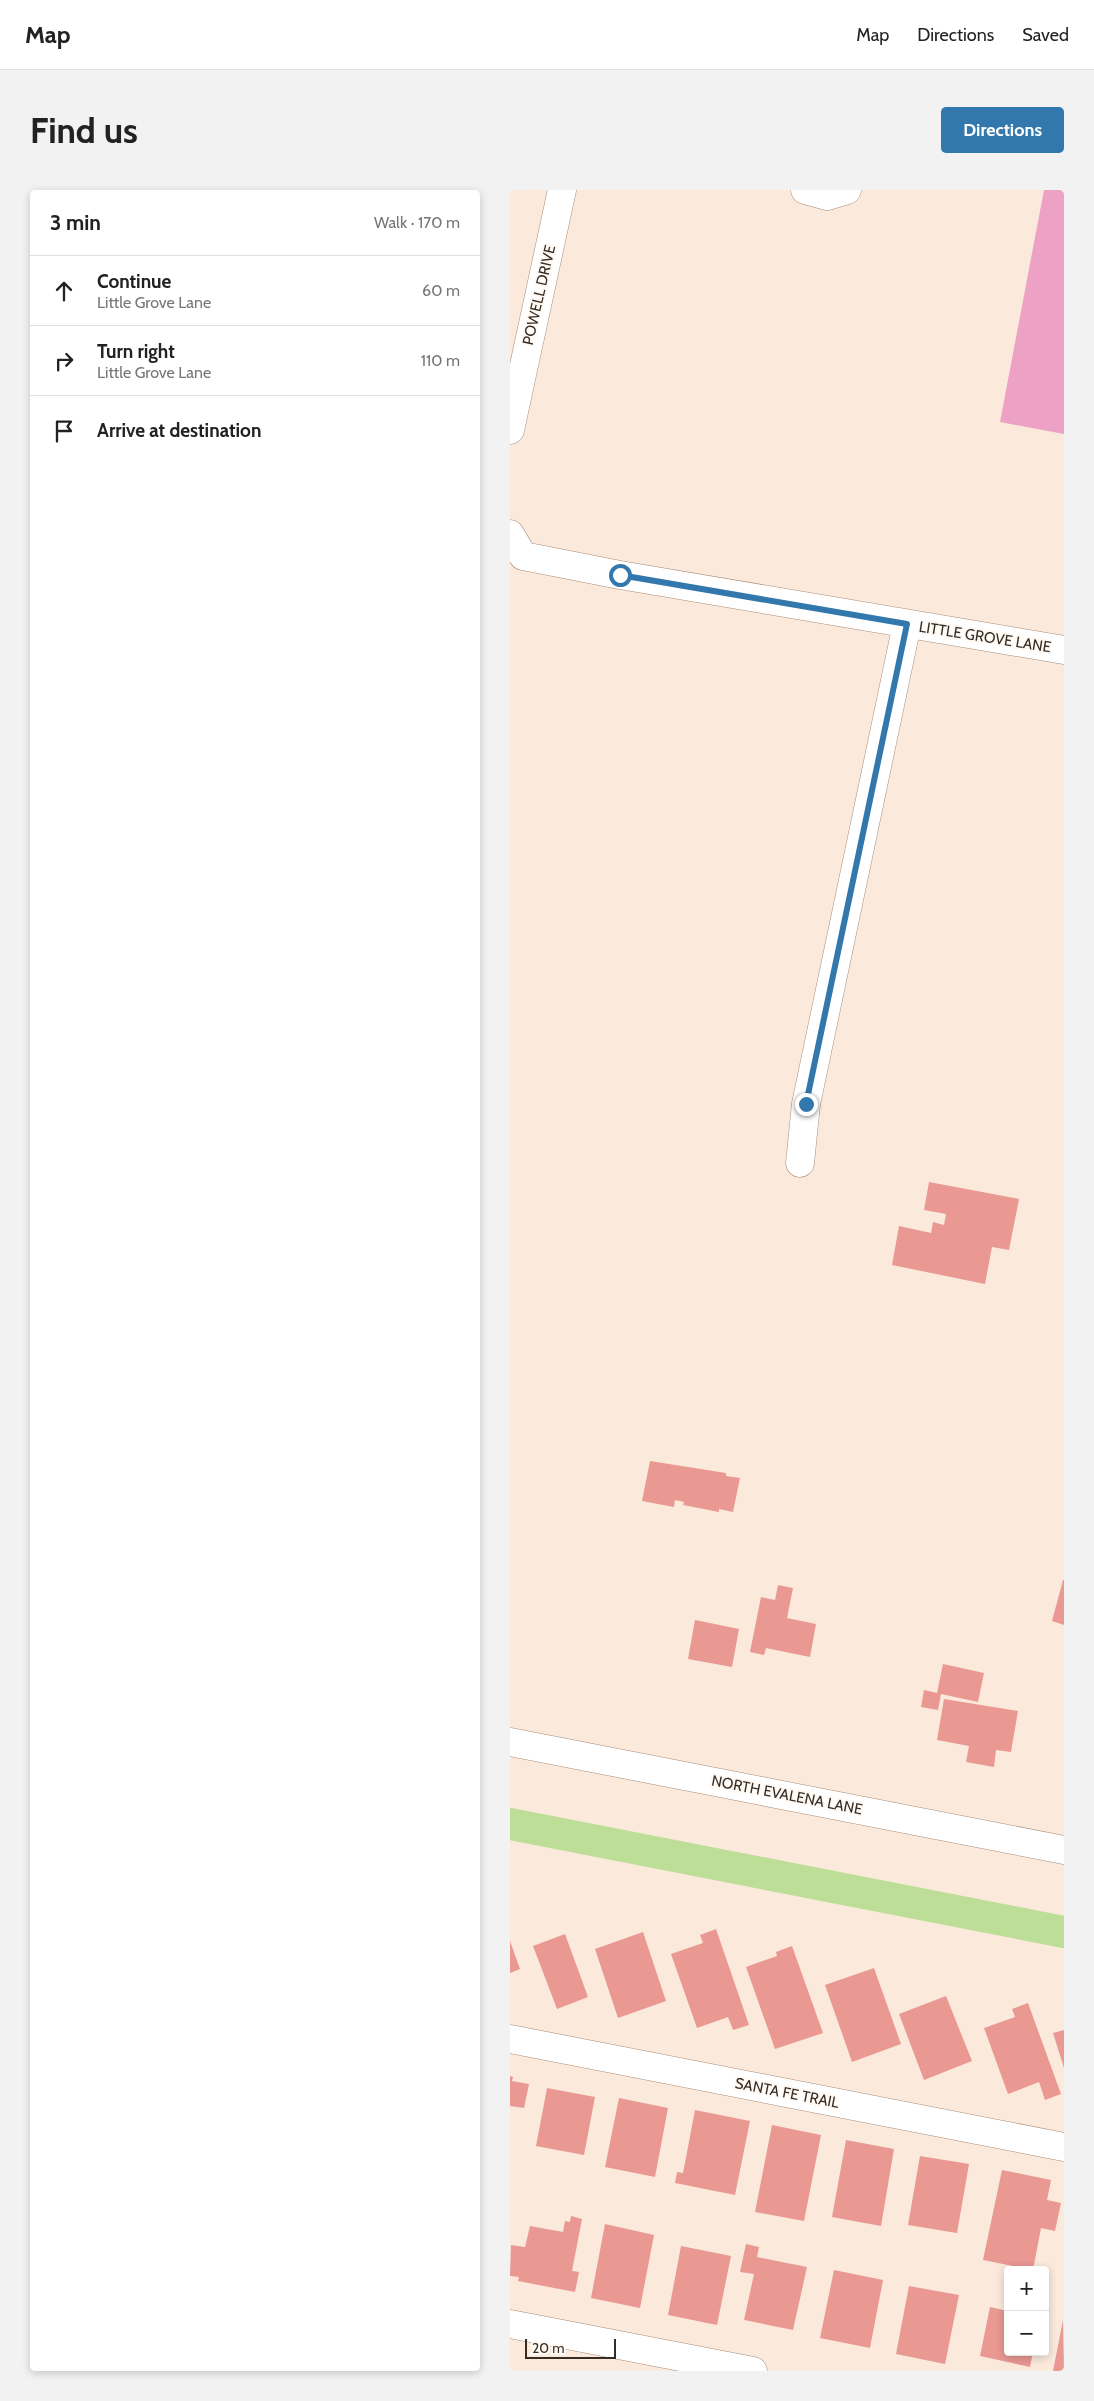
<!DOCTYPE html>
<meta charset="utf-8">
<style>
:root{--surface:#fff;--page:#f2f2f2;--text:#222;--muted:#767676;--line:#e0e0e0;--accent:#3378ad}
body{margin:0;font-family:Cabin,sans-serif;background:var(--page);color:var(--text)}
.controls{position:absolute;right:15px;bottom:15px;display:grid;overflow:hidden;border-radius:5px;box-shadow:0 2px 8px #0003}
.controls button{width:45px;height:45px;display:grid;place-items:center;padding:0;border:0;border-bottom:1px solid var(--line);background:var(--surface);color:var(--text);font:25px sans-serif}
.scale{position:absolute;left:15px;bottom:12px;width:91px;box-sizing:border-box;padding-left:5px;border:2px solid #372c24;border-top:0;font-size:14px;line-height:18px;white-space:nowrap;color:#372c24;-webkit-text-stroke:4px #fff9f4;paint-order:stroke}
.stop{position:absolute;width:15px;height:15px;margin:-11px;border:4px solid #3378ad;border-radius:50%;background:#fff}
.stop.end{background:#3378ad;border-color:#fff;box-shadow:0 1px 5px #0008}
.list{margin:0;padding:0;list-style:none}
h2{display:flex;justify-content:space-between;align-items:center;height:65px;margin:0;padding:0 20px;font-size:21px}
h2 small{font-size:16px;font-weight:400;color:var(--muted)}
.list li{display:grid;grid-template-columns:32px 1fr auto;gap:15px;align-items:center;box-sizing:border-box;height:70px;padding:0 20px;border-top:1px solid var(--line)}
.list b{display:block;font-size:19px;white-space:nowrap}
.list p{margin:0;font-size:16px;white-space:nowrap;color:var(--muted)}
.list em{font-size:16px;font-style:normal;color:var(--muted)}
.icon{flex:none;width:28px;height:28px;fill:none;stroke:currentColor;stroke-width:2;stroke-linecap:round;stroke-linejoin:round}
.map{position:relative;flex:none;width:554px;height:2181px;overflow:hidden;border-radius:5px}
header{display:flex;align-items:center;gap:30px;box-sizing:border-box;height:70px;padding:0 25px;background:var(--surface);border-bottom:1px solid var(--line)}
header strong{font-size:24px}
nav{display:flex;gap:28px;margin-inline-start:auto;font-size:18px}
.intro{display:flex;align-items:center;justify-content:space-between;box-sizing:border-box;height:120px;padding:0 30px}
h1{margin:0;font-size:35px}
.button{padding:12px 22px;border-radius:5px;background:var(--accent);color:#fff;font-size:18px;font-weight:700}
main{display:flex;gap:30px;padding:0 30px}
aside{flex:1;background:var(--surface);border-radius:5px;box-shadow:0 2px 8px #0003}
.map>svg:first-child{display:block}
</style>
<header>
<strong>Map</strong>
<nav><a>Map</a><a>Directions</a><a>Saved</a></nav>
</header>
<div class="intro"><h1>Find us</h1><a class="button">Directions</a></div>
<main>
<aside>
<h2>3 min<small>Walk · 170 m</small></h2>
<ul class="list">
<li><svg class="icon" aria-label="ahead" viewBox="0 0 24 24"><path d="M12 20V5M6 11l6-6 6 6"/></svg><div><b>Continue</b><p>Little Grove Lane</p></div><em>60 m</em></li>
<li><svg class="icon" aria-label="right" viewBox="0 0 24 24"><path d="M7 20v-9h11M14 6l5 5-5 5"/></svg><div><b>Turn right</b><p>Little Grove Lane</p></div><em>110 m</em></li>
<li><svg class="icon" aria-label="arrive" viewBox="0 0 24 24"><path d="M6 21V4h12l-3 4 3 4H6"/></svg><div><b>Arrive at destination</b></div></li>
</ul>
</aside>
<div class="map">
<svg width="554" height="2181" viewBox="0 0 554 2181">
<rect width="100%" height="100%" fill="#fbe9dc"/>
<path fill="#eca1c5" d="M534,0H554V244L490,232Z"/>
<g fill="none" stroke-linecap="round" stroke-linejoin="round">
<path stroke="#bdde97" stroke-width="32" d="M0,1634L554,1742"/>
</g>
<path fill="#e99892" d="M419,992L509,1009L499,1060L482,1057L475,1094L382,1075L389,1036L421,1043L423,1032L434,1035L436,1024L414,1020Z
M140,1271L216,1283V1286L230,1288L223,1322L209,1319V1322L173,1315L174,1312L165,1310L164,1317L132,1311Z
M553,1390H554V1435L542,1431Z
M268,1395L283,1398L277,1428L306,1434L300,1467L256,1458L254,1465L240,1462L251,1407L265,1410Z
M185,1430L229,1439L222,1477L178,1469Z
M433,1474L474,1483L468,1512L431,1504L428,1520L411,1517L414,1500L427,1503Z
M434,1509L508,1521L501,1562L486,1560L484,1577L456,1572L459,1556L427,1550Z
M206,1739L239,1835L223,1840L218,1827L187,1838L161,1764L193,1753L190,1745Z
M133,1742L156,1811L108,1828L85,1759Z
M55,1744L78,1807L47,1819L23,1756Z
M0,1751L10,1779L0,1783Z
M282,1756L313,1843L265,1859L236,1777L267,1766L266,1762Z
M364,1778L391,1854L342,1872L315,1795Z
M436,1806L462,1871L414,1890L389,1824Z
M518,1813L551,1904L535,1910L529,1892L498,1904L474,1838L505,1827L502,1819Z
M554,1840V1878L543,1843Z
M0,1886L3,1887L2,1891L19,1894L14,1918L0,1916Z
M37,1898L85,1907L74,1965L26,1956Z
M109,1908L158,1918L145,1987L95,1977Z
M185,1920L240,1931L225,2005L165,1993L167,1982L173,1983Z
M262,1935L311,1945L294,2031L245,2022Z
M336,1950L384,1959L371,2036L322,2027Z
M410,1966L459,1974L447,2043L398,2035Z
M492,1980L541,1990L537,2010L551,2013L545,2041L531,2038L523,2080L473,2070Z
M61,2026L72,2029L62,2081L69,2082L65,2102L8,2091L9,2087L0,2086L1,2055L15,2057L20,2036L53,2042L55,2031L60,2032Z
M95,2034L144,2045L130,2118L81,2108Z
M236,2054L249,2057L247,2067L297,2077L283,2140L234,2130L244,2084L230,2082Z
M171,2056L221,2066L207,2135L158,2125Z
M324,2080L373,2090L360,2158L310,2148Z
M399,2096L449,2105L435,2174L386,2164Z
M480,2117L498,2121V2162H523L520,2177L470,2166Z
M553,2130L554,2181H543Z"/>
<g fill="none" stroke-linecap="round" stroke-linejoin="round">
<defs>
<path id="minor" d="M295,0L317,6L337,0
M0,240L52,0
M0,344L13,366L110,385L554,460
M290,973L296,914L397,434
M0,1552L554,1660
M0,1849L554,1957
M0,2134L243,2181"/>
</defs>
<use href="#minor" stroke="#a88d78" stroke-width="29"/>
<use href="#minor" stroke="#fff" stroke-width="28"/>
</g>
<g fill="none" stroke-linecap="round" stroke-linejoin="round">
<path stroke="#3378ad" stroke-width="6" d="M110,385L397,434L296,914"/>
</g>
<g text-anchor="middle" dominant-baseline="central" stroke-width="4" stroke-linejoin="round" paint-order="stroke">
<g font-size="15" fill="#372c24" stroke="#fff9f4">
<text transform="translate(29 105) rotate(-77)">POWELL DRIVE</text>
<text transform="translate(475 447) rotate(9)">LITTLE GROVE LANE</text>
<text transform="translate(277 1605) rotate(11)">NORTH EVALENA LANE</text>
<text transform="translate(277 1903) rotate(11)">SANTA FE TRAIL</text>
</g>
</g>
</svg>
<div class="controls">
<button>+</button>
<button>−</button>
</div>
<div class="scale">20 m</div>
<div class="stop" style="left:110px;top:385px"></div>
<div class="stop end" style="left:296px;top:914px"></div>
</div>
</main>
